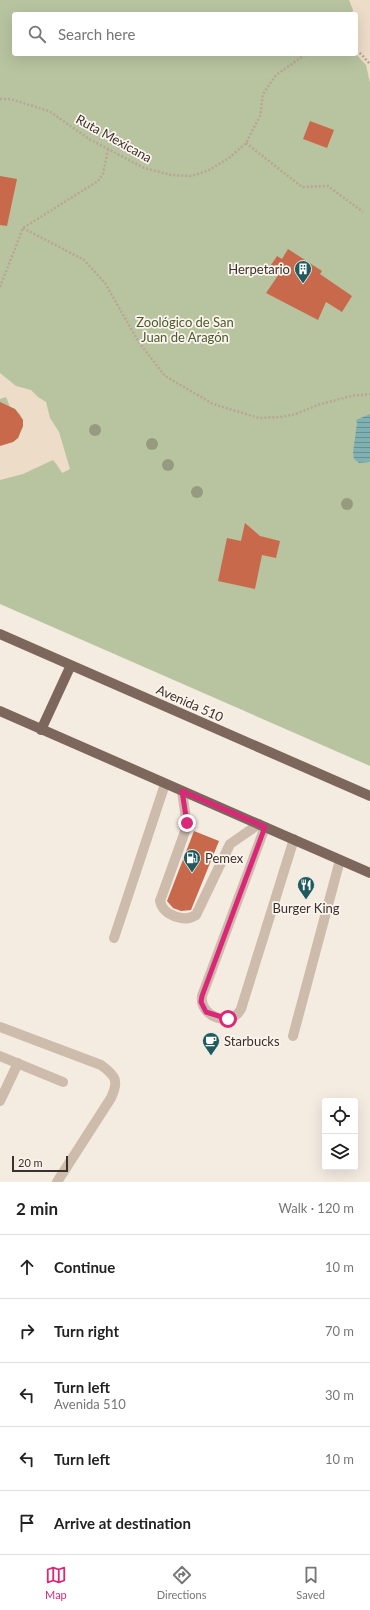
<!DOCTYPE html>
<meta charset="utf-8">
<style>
:root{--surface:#fff;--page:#f2f2f2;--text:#222;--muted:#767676;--line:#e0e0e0;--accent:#db2777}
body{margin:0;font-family:Lato,sans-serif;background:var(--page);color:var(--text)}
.controls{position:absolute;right:12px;bottom:12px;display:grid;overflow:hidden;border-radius:4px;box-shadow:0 4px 16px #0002}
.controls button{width:36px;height:36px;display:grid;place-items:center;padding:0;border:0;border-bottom:1px solid var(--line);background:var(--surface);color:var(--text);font:20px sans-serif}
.scale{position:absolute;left:12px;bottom:10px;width:56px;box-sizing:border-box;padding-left:4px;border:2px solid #3b302b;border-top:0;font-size:11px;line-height:14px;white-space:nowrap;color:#3b302b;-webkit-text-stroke:3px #fbf5ee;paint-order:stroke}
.stop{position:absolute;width:12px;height:12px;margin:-9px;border:3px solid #db2777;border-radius:50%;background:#fff}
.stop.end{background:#db2777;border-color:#fff;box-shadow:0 1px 4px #0008}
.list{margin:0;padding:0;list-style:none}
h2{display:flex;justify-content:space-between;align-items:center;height:52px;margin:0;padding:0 16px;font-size:17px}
h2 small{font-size:13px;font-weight:400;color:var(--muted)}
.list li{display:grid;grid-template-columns:26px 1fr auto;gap:12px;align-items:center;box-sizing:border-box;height:64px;padding:0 16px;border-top:1px solid var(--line)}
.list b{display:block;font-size:15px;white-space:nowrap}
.list p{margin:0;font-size:13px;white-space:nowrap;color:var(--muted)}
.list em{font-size:13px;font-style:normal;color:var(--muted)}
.icon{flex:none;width:22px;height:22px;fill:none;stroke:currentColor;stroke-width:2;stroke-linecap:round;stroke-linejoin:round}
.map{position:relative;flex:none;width:370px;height:1182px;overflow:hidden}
.search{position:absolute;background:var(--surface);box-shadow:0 4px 16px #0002;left:12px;right:12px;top:12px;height:44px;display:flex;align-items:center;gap:10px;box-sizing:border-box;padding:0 14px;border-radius:4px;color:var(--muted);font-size:15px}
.sheet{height:372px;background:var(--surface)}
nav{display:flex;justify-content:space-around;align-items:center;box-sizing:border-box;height:56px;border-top:1px solid var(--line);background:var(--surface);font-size:11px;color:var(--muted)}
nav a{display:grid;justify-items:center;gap:2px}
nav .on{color:var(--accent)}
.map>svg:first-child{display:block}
</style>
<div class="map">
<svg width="370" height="1182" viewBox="0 0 370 1182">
<defs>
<pattern id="water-rules" width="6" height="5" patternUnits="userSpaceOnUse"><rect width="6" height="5" fill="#7fb0b2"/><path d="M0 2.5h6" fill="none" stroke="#699091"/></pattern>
</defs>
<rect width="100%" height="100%" fill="#f4ebe1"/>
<path fill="#b8c4a0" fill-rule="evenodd" d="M0,0H370V766L0,604ZM14,14H356V54H14Z"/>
<path fill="#ecdcc8" d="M349,0H370V83L366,65L356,54V14H352L353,10Z
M0,373L16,386L31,390L38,397L46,402L50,418L59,432L70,469L62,473L57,465L53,460L23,474L0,480V443L13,442L18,438L23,426V420L20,414L15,409L10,407L6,397L0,399Z"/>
<path fill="url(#water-rules)" d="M370,414V462L359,463L354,459L353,453L357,423L356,420Z"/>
<path fill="#c8694b" d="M310,121L334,130L327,148L303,139Z
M0,176L17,179L7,226L0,225Z
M288,249L322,271L320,274L352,296L342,312L326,302L318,320L266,293L279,274L269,268L277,256L282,259Z
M0,402L15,409L23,420V426L18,438L13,442L0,446Z
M245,523L260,536L280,541L276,558L262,555L255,589L218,581L227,538L241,541Z
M194,831L219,841L191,910L181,911L173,908L167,901Z"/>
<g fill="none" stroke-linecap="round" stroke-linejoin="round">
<path stroke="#b9a596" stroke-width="2.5" stroke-dasharray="2 2" stroke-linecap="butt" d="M356,51L361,54L370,64
M0,99H10L49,111L89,139L144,168L171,175L192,176L209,170L229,158L246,143L260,116L263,94L276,75L306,54
M246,143L302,187L328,186L363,212
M23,228L84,260L105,283L138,341L165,376L213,404L259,418L281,417L296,414L318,405L351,396L370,394
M0,287L23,228L98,181L103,174L108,149"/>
<path stroke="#cdbbac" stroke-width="10" d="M182,791L187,826L160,901C163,915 184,923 196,915L230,844L259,824
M265,827L202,996C199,1017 231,1028 241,1009L294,839
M114,938L165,784
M293,1036L340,860"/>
<path stroke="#cdbbac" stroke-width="10" d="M0,1027L101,1065C116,1076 119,1081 111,1098L57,1182
M0,1056L63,1082
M0,1101L18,1063"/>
<path stroke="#7d675c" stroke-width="10" d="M0,634L370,796
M0,711L370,873
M41,730L71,665"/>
</g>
<g fill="#969b7f">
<circle cx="95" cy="430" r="6"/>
<circle cx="152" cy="444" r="6"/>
<circle cx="168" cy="465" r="6"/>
<circle cx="197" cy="492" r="6"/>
<circle cx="347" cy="504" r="6"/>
</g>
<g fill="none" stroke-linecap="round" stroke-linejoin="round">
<path stroke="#db2777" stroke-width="5" d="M187,823L182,791L265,827L202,996L201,1002L206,1012L228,1019"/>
</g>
<defs>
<symbol id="building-pin" viewBox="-11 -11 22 30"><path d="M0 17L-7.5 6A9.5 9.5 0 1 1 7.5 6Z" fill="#1f5a5e" stroke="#fbf5ee"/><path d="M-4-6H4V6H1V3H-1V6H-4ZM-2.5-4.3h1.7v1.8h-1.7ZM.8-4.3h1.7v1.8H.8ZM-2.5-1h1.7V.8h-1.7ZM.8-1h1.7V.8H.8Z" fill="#fff"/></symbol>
<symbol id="fuel-pin" viewBox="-11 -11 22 30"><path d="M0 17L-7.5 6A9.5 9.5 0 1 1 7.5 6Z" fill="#1f5a5e" stroke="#fbf5ee"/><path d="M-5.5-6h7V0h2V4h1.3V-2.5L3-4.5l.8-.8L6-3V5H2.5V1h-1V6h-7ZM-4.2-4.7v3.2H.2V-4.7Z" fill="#fff"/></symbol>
<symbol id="restaurant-pin" viewBox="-11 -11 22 30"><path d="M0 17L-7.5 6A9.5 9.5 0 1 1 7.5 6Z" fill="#1f5a5e" stroke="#fbf5ee"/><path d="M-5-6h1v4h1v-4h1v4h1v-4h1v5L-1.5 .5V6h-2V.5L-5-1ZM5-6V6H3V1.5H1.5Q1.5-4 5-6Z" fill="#fff"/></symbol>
<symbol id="cafe-pin" viewBox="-11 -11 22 30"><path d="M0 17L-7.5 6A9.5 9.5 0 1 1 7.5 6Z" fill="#1f5a5e" stroke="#fbf5ee"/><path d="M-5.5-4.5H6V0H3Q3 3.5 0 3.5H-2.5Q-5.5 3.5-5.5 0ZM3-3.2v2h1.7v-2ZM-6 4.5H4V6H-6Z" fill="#fff"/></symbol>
</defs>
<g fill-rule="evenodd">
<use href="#building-pin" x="293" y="259" width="20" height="27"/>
<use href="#fuel-pin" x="182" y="848" width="20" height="27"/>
<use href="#restaurant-pin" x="296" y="875" width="20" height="27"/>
<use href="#cafe-pin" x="201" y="1031" width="20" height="27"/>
</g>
<g text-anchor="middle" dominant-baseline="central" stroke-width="3.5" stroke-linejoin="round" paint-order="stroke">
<g font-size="13" fill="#3b302b" stroke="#fbf5ee">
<text transform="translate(114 138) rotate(29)">Ruta Mexicana</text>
<text transform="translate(190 703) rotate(24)">Avenida 510</text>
</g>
<g font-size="13" fill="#3b302b" stroke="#fbf5ee" text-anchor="start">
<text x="290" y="269" text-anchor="end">Herpetario</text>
<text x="205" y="858">Pemex</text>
<text x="306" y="908" text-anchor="middle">Burger King</text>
<text x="224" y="1041">Starbucks</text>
</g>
<g font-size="13" fill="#4a5a2e" stroke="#fbf5ee">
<text x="185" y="322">Zoológico de San<tspan x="185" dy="15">Juan de Aragón</tspan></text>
</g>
</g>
</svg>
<div class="controls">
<button><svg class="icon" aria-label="locate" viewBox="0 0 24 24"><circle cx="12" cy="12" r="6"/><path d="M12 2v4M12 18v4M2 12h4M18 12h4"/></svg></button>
<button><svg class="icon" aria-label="layers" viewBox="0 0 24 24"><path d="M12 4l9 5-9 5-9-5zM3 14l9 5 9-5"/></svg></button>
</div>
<div class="scale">20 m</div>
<div class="stop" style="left:228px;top:1019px"></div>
<div class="stop end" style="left:187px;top:823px"></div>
<div class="search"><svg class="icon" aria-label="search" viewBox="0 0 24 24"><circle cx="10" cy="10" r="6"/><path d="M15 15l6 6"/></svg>Search here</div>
</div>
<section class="sheet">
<h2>2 min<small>Walk · 120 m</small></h2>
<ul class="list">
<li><svg class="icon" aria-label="ahead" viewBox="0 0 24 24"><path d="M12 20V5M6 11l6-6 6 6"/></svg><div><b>Continue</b></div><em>10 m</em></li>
<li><svg class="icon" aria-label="right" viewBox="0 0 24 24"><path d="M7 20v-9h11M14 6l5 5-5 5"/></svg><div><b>Turn right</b></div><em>70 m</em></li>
<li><svg class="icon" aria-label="left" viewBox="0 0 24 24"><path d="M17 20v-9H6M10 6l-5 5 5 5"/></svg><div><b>Turn left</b><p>Avenida 510</p></div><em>30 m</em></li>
<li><svg class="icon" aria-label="left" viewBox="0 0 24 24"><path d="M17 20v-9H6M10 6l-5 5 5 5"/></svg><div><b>Turn left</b></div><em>10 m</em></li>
<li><svg class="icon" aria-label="arrive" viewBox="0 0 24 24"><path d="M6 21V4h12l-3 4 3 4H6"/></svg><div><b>Arrive at destination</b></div></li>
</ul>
</section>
<nav>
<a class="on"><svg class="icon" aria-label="map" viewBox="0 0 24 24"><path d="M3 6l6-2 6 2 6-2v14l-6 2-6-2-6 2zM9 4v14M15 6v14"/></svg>Map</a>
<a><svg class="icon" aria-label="directions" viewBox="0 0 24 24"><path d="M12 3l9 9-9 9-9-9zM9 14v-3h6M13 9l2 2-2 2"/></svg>Directions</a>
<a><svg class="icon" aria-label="saved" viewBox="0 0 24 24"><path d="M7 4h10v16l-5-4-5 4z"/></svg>Saved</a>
</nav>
